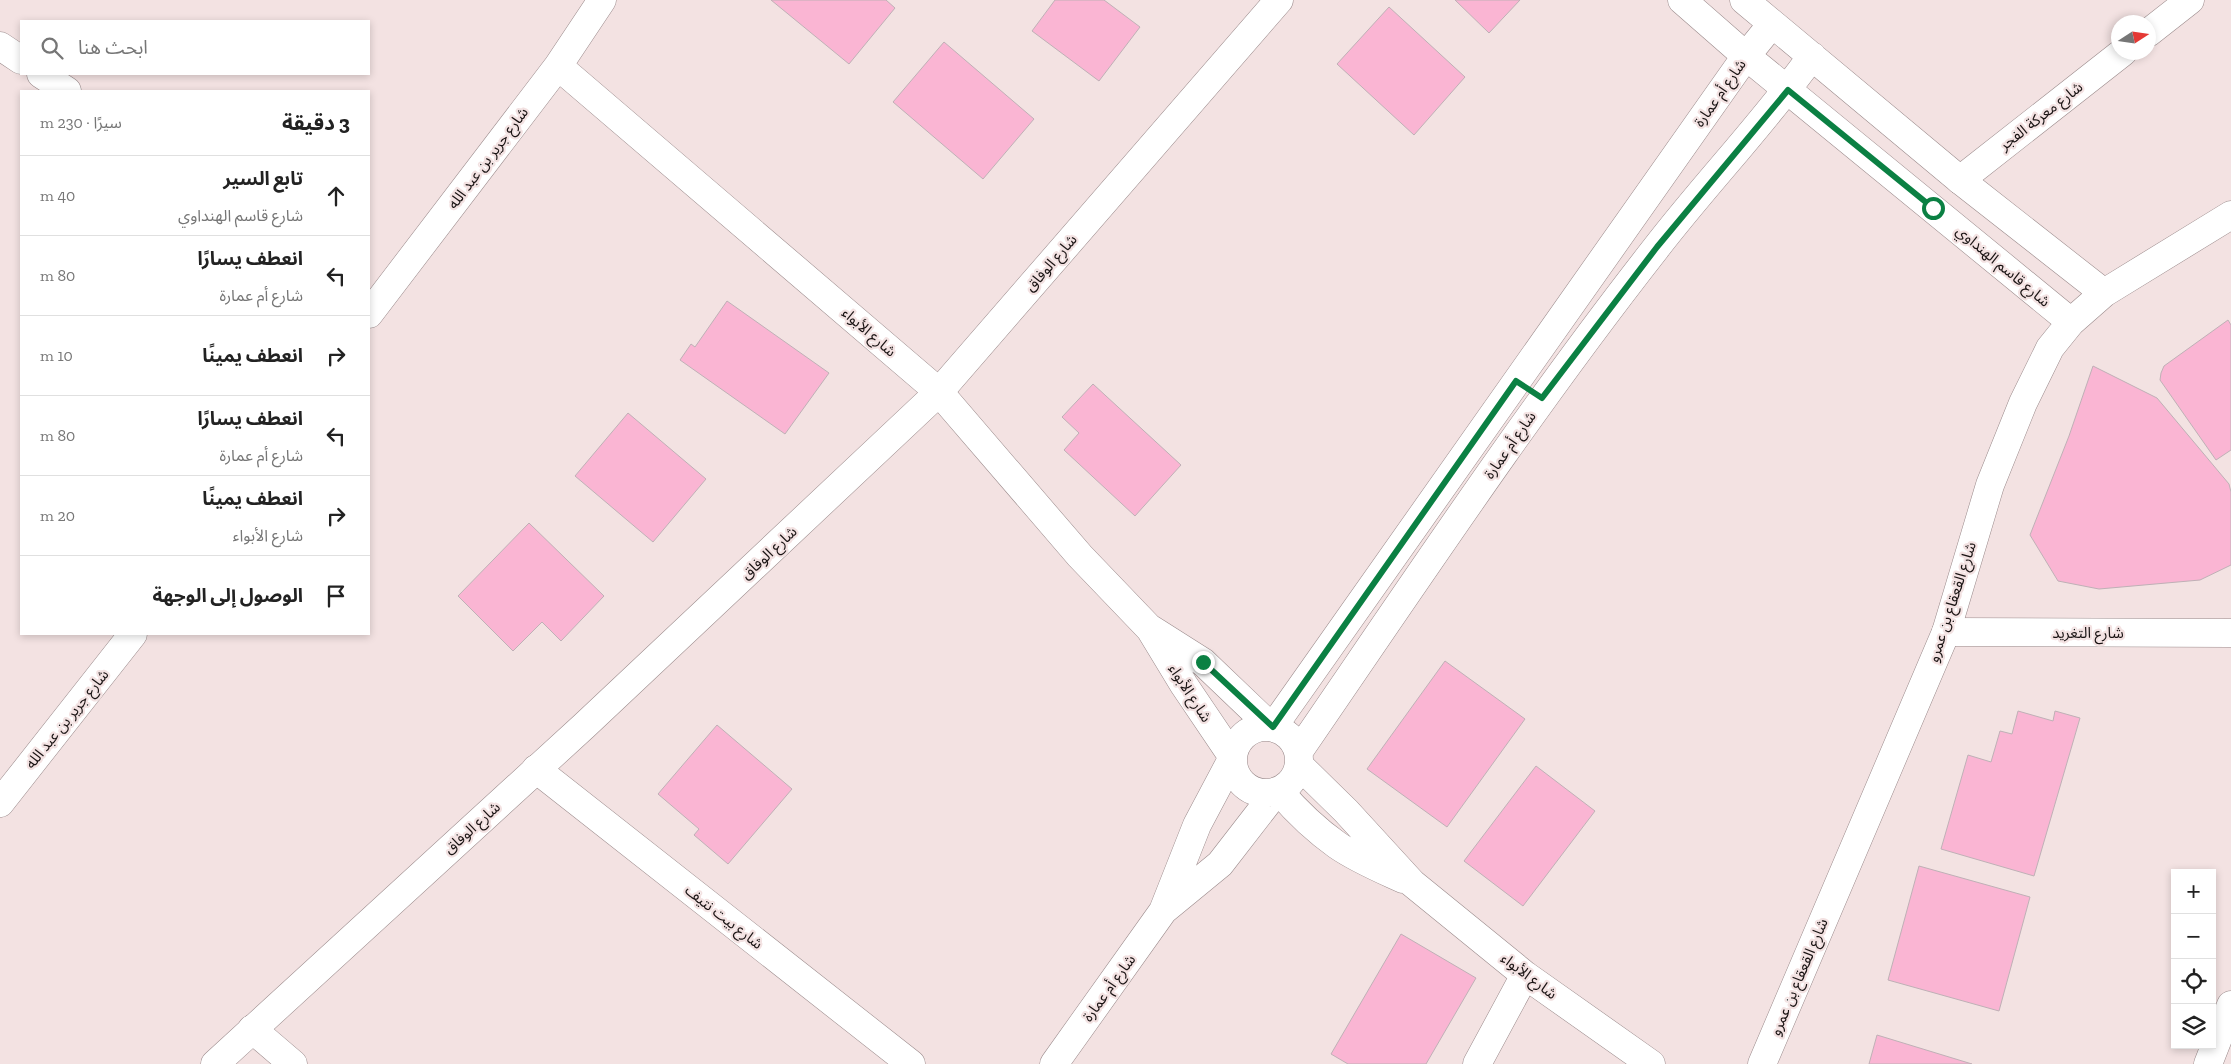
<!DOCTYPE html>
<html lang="ar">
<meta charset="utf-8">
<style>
:root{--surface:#fff;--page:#f6f6f6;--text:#222;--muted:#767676;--line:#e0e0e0}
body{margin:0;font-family:"Zilla Slab","Noto Sans Arabic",serif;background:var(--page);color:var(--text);direction:rtl}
.controls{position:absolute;right:15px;bottom:15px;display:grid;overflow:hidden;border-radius:0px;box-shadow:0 2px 8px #0003}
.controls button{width:45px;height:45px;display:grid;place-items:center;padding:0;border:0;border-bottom:1px solid var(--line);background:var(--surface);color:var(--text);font:25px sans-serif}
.compass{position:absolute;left:2111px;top:15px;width:45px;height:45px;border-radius:50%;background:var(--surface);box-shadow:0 2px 8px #0003;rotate:78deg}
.stop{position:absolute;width:15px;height:15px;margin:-11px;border:4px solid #0b8043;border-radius:50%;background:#fff}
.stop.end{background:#0b8043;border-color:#fff;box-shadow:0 1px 5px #0008}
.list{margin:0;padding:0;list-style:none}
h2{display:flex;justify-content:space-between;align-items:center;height:65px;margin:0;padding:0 20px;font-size:21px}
h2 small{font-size:16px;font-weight:400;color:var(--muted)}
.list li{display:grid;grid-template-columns:32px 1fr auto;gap:15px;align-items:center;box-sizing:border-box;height:80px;padding:0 20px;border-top:1px solid var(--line)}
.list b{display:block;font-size:19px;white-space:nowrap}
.list p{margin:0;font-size:16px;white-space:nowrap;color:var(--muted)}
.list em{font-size:16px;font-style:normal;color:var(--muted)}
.icon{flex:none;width:28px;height:28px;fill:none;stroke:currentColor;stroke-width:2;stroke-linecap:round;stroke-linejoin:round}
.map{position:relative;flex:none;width:2231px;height:1064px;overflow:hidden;direction:ltr}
.search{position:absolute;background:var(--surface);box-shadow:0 2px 8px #0003;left:20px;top:20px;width:350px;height:55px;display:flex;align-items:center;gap:12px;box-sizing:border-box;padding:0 18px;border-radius:0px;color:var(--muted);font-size:19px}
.panel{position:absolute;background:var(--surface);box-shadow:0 2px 8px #0003;left:20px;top:90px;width:350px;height:545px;border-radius:0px;direction:rtl}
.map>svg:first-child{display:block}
</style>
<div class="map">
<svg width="2231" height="1064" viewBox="0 0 2231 1064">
<rect width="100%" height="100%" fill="#f3e2e2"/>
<path fill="#fab5d3" stroke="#bfb0b6" d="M771,0H886L895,8L849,64Z
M1055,0H1104L1140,27L1099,81L1032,31Z
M1455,0H1520L1489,33Z
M1389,7L1465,77L1414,135L1337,64Z
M944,42L1034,119L983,179L893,102Z
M727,301L829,373L785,434L680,360L691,344L695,347Z
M2228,320L2231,325V450L2216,460L2160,380L2161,373L2164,366Z
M2093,366L2157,398L2229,484L2231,492V565L2200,580L2099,589L2058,581L2030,535L2069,436Z
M1093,384L1181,465L1135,516L1064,450L1079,433L1062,417Z
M628,413L706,479L653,542L575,476Z
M529,523L604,596L561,641L542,622L513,651L458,596Z
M1445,661L1525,719L1447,827L1367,769Z
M2018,711L2053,721L2055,711L2080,718L2034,876L1941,849L1968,755L1991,762L2000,731L2012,734Z
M717,725L792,789L728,864L694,835L699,829L658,794Z
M1536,766L1595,811L1523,906L1464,861Z
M1919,866L2030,897L1999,1011L1888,980Z
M1401,934L1476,978L1426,1064H1348L1331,1054Z
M1877,1035L1972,1064H1869Z"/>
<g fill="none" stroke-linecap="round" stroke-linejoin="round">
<defs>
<path id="street" d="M2148,33L2190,0
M0,46L21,60
M558,66L939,392L1080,556L1150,629L1184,685L1232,756
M41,74L67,91
M1960,180L2123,52
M369,314L558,66L602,0
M1151,629L1203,662L1271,727
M1946,632L2231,633
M1299,765L1346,811L1412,883L1525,975L1651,1064
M536,769L911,1064
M1279,791C1296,811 1316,830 1337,845C1357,859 1381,869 1403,879
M0,803L133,634
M252,1029L293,1064
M1477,1064L1525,975
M2208,1064L2231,1005"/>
<path id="secondary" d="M1682,0L1746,56L2071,322
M1744,0L1960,180L2104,293
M1233 760a33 33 0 1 1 66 0a33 33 0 1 1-66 0Z
M1273,727L1746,56L1772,24
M1299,751C1415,582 1529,410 1656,248C1706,183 1764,123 1812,56
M1164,910L1220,864L1275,793
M215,1064L584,726L939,392L1279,0
M1054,1064L1163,911L1197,825L1232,759
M1762,1064L1946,632L1990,485L2023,403L2050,348L2071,322L2104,293L2231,215"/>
</defs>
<use href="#street" stroke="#9a8a8b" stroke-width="29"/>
<use href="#secondary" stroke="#9a8a8b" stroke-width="29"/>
<use href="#street" stroke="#fff" stroke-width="28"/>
<use href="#secondary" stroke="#fff" stroke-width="28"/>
</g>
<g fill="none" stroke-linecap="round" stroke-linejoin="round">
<path stroke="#0b8043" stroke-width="6" d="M1203,662L1273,727L1516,381L1542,398L1657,247L1788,90L1933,208"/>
</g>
<g text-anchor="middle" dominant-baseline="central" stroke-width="4.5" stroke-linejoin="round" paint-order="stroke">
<g font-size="15" fill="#191313" stroke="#f3e2e2">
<text transform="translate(1720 93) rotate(-55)">شارع أم عمارة</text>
<text transform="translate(2041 116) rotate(-38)">شارع معركة الفجر</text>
<text transform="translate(488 158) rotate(-53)">شارع جرير بن عبد الله</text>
<text transform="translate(1051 263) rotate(-49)">شارع الوفاق</text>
<text transform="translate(2003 266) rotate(40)">شارع قاسم الهنداوي</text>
<text transform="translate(869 332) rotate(41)">شارع الأبواء</text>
<text transform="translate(1510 445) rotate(-55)">شارع أم عمارة</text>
<text transform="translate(769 553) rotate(-43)">شارع الوفاق</text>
<text transform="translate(1952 602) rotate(-72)">شارع القعقاع بن عمرو</text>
<text x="2088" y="633">شارع التغريد</text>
<text transform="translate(1190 693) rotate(57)">شارع الأبواء</text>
<text transform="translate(67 719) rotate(-51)">شارع جرير بن عبد الله</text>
<text transform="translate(472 828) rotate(-42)">شارع الوفاق</text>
<text transform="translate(724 917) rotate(38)">شارع بيت نتيف</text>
<text transform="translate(1529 976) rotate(37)">شارع الأبواء</text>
<text transform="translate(1799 977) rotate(-67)">شارع القعقاع بن عمرو</text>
<text transform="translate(1109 988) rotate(-54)">شارع أم عمارة</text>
</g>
</g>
</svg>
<div class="controls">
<button>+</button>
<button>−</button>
<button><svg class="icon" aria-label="locate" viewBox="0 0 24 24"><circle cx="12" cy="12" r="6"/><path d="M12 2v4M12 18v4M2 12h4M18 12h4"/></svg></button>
<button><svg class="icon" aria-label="layers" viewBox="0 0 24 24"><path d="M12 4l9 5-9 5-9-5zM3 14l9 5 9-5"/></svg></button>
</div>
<svg class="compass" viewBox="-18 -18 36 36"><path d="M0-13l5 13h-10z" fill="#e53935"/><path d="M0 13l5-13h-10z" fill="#767676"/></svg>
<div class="stop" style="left:1933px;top:208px"></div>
<div class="stop end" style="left:1203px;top:662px"></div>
<div class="search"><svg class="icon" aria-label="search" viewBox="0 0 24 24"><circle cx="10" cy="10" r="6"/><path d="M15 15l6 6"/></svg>ابحث هنا</div>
<section class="panel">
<h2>3 دقيقة<small>سيرًا · 230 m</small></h2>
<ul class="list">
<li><svg class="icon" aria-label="ahead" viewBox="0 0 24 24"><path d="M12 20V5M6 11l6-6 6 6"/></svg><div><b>تابع السير</b><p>شارع قاسم الهنداوي</p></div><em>40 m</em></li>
<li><svg class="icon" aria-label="left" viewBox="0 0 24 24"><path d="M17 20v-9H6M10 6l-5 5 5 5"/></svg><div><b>انعطف يسارًا</b><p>شارع أم عمارة</p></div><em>80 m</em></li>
<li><svg class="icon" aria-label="right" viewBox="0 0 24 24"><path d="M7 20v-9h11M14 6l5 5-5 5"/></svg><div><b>انعطف يمينًا</b></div><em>10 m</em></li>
<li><svg class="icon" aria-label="left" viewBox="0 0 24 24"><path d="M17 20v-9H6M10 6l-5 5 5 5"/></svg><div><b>انعطف يسارًا</b><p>شارع أم عمارة</p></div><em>80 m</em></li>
<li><svg class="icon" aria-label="right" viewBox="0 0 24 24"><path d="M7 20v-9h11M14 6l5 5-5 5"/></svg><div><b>انعطف يمينًا</b><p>شارع الأبواء</p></div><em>20 m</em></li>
<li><svg class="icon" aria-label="arrive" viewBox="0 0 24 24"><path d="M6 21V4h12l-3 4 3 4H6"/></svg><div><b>الوصول إلى الوجهة</b></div></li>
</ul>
</section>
</div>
